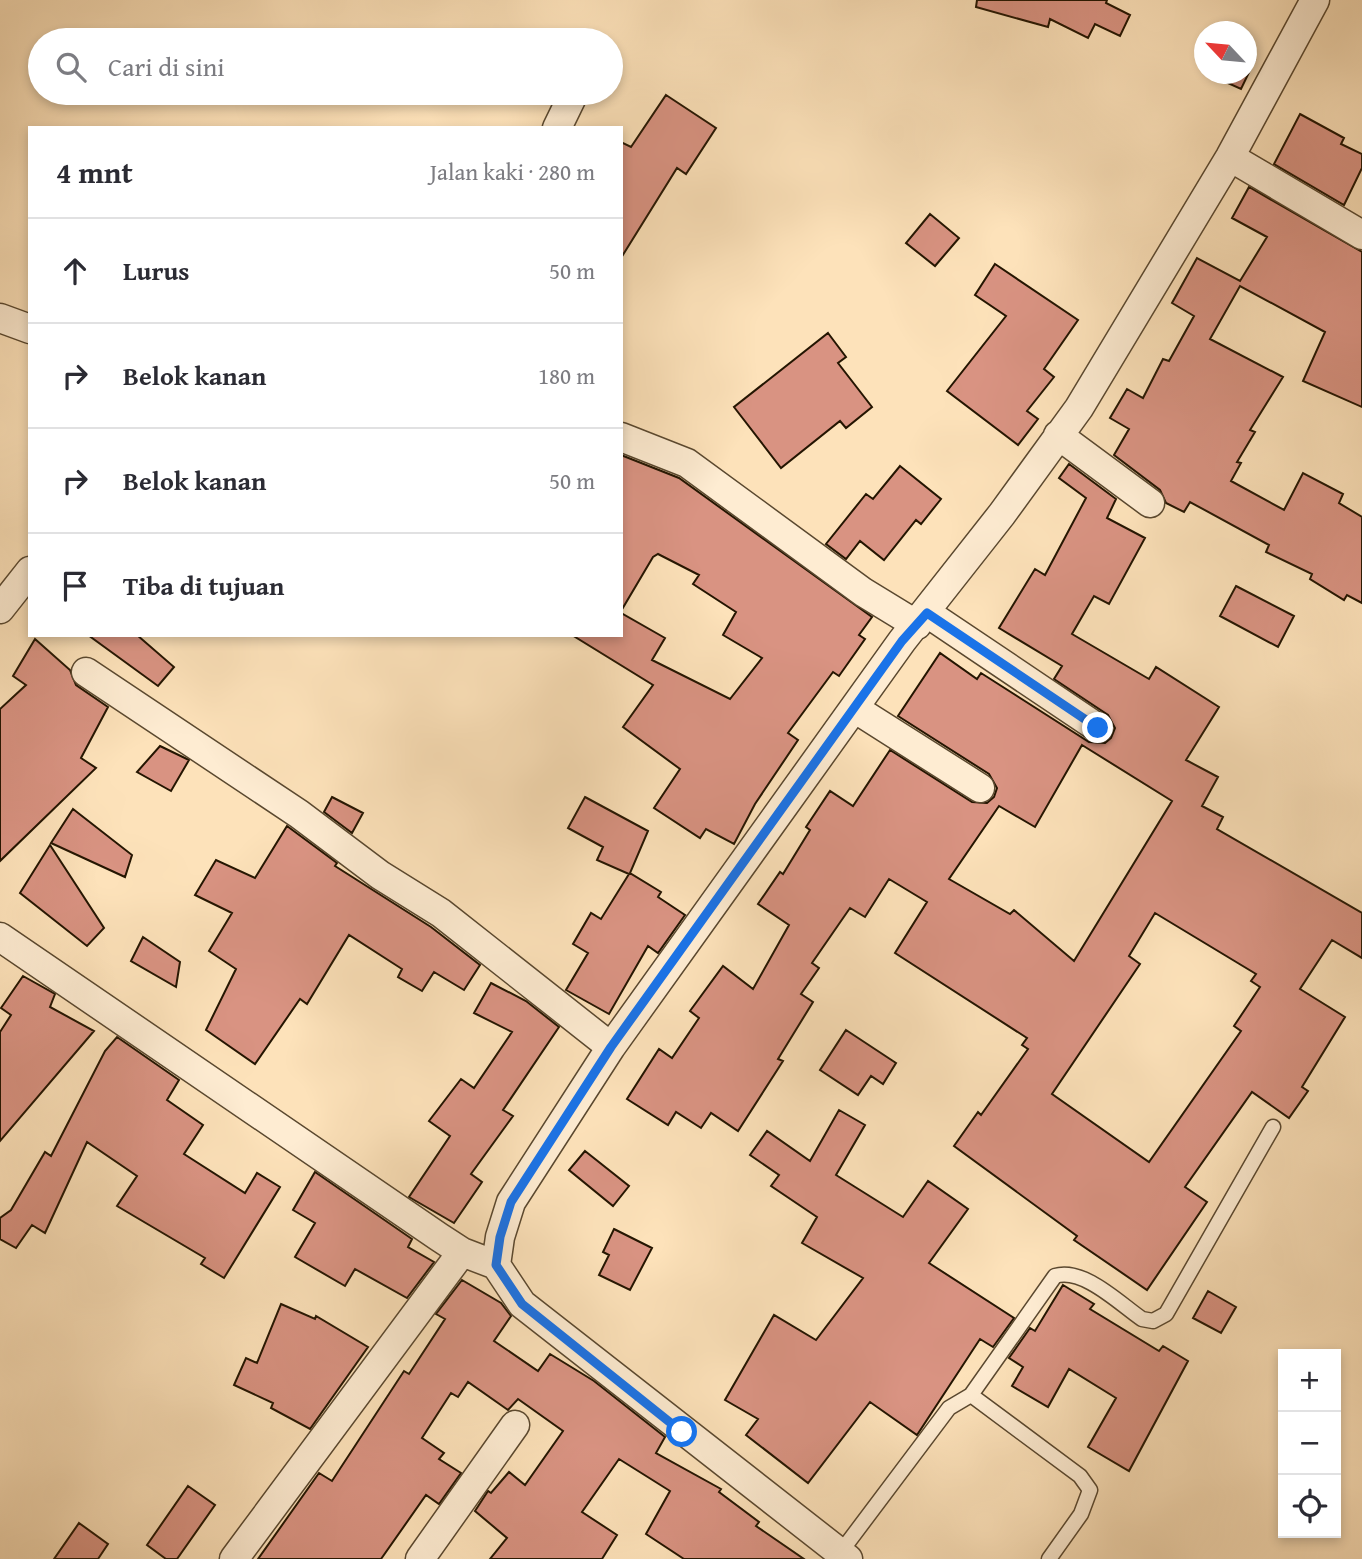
<!DOCTYPE html>
<html lang="id">
<meta charset="utf-8">
<style>
:root{--surface:#fff;--page:#f7f7f7;--text:#2b2b33;--muted:#7c7c81;--line:#e1e1e2}
body{margin:0;font-family:"Gentium Book Plus",serif;background:var(--page);color:var(--text)}
.controls{position:absolute;right:21px;bottom:21px;display:grid;overflow:hidden;border-radius:0px;box-shadow:0 4px 10px #0003}
.controls button{width:63px;height:63px;display:grid;place-items:center;padding:0;border:0;border-bottom:2px solid var(--line);background:var(--surface);color:var(--text);font:35px sans-serif}
.compass{position:absolute;left:1194px;top:21px;width:63px;height:63px;border-radius:50%;background:var(--surface);box-shadow:0 4px 10px #0003;rotate:296deg}
.stop{position:absolute;width:21px;height:21px;margin:-16px;border:5px solid #1a73e8;border-radius:50%;background:#fff}
.stop.end{background:#1a73e8;border-color:#fff;box-shadow:0 2px 7px #0008}
.list{margin:0;padding:0;list-style:none}
h2{display:flex;justify-content:space-between;align-items:center;height:91px;margin:0;padding:0 28px;font-size:30px}
h2 small{font-size:23px;font-weight:400;color:var(--muted)}
.list li{display:grid;grid-template-columns:46px 1fr auto;gap:21px;align-items:center;box-sizing:border-box;height:105px;padding:0 28px;border-top:2px solid var(--line)}
.list b{display:block;font-size:26px;white-space:nowrap}
.list em{font-size:23px;font-style:normal;color:var(--muted)}
.icon{flex:none;width:38px;height:38px;fill:none;stroke:currentColor;stroke-width:2;stroke-linecap:round;stroke-linejoin:round}
.map{position:relative;flex:none;width:1362px;height:1559px;overflow:hidden}
.search{position:absolute;background:var(--surface);box-shadow:0 4px 10px #0003;left:28px;top:28px;width:595px;height:77px;display:flex;align-items:center;gap:18px;box-sizing:border-box;padding:0 24px;border-radius:38px;color:var(--muted);font-size:26px}
.panel{position:absolute;background:var(--surface);box-shadow:0 4px 10px #0003;left:28px;top:126px;width:595px;height:511px;border-radius:0px}
.map>svg:first-child{display:block}
</style>
<div class="map">
<svg width="1362" height="1559" viewBox="0 0 1362 1559">
<rect width="100%" height="100%" fill="#fde2ba"/>
<filter id="stains"><feTurbulence type="fractalNoise" baseFrequency=".00286" numOctaves="4"/><feColorMatrix values="0 0 0 0 .2 0 0 0 0 .09 0 0 0 0 .02 0 0 0 .5 -.17"/></filter>
<radialGradient id="worn" r=".72"><stop offset=".6" stop-color="#630" stop-opacity="0"/><stop offset="1" stop-color="#630" stop-opacity=".3"/></radialGradient>
<path fill="#d99382" stroke="#241501" stroke-width="2" fill-rule="evenodd" d="M977,0H1107L1106,3L1130,15L1120,36L1095,24L1088,38L1050,19L1048,27L976,7Z
M1247,56L1255,60L1241,89L1208,74H1247Z
M666,95L716,128L686,174L677,168L621,258V142L631,147Z
M1300,114L1344,138L1341,144L1362,154V168L1344,205L1274,164Z
M1249,187L1362,252V407L1303,381L1325,332L1240,286L1210,339L1283,377L1250,430L1255,432L1237,462L1241,463L1231,481L1284,510L1303,473L1343,494L1339,503L1362,517V603L1347,595L1344,600L1310,579L1312,574L1266,552L1269,545L1190,502L1184,512L1166,503L1160,490L1114,455L1129,429L1110,418L1127,389L1143,398L1163,359L1169,361L1194,316L1172,303L1197,258L1240,281L1267,237L1232,218Z
M930,214L959,238L935,266L906,243Z
M995,264L1078,320L1044,369L1054,377L1027,411L1038,419L1018,445L947,391L1006,316L975,295Z
M828,333L846,357L838,363L872,407L846,428L840,421L781,468L734,407Z
M621,455L679,478L872,617L859,635L865,639L839,676L833,672L788,733L798,740L755,804L734,844L706,829L700,838L654,808L680,769L623,727L653,685L572,635H621V613L665,638L652,660L730,699L762,658L723,635L736,612L693,584L699,575L658,554L653,557L621,611Z
M1069,464L1116,499L1107,518L1145,538L1109,604L1094,596L1072,634L1149,679L1156,667L1219,707L1186,760L1218,777L1202,806L1223,817L1217,829L1362,913V958L1332,940L1300,989L1345,1017L1302,1087L1308,1091L1289,1118L1252,1092L1185,1187L1207,1202L1147,1290L1074,1240L1077,1236L954,1146L978,1112L981,1115L1028,1049L1022,1045L1027,1038L895,953L927,902L889,879L865,917L850,908L812,963L819,968L801,994L813,1002L778,1059L783,1061L738,1131L711,1113L701,1128L676,1112L668,1125L627,1099L659,1049L672,1058L699,1018L690,1011L723,966L753,989L789,925L758,904L780,872L783,874L810,830L806,827L830,791L853,806L890,750L972,802L987,803L994,797L997,788L989,774L898,716L940,653L977,679L981,673L1089,742L1105,743L1111,738L1115,728L1108,715L1054,679L1062,666L999,628L1035,569L1045,575L1086,498L1059,478ZM1082,745L1172,801L1074,961L1014,910L1010,914L949,879L999,806L1035,827ZM1155,913L1256,974L1251,981L1260,987L1234,1026L1241,1031L1149,1162L1052,1094L1140,964L1129,956Z
M900,466L941,499L921,524L916,520L884,560L860,541L846,559L826,544L866,494L873,499Z
M1236,586L1294,616L1278,647L1220,616Z
M88,635H137L174,667L158,686Z
M35,639L70,670L76,685L108,707L81,758L96,768L0,861V709L26,685L13,676Z
M160,746L189,760L171,791L137,772Z
M332,797L363,813L352,833L324,812Z
M585,797L648,831L630,873L661,892L658,897L685,915L658,953L648,946L609,1014L566,990L588,953L573,944L591,913L601,919L629,874L597,860L603,847L568,828Z
M73,809L132,855L125,877L51,843Z
M287,826L337,863L335,866L431,927L480,965L464,990L434,972L422,991L398,977L402,969L349,935L307,1004L300,999L255,1064L206,1030L236,969L209,951L232,913L195,895L216,860L255,878Z
M50,845L104,928L87,946L20,893Z
M143,937L180,962L176,987L131,961Z
M23,976L55,994L50,1007L94,1031L0,1141V1032L11,1015L1,1008Z
M491,983L526,1001L559,1027L503,1110L513,1116L471,1174L482,1182L454,1223L409,1197L450,1136L429,1121L461,1079L474,1088L512,1032L474,1013Z
M846,1030L896,1063L883,1084L871,1076L858,1095L820,1070Z
M117,1037L179,1080L167,1100L203,1125L184,1154L245,1193L257,1173L280,1187L224,1278L201,1264L205,1258L117,1206L137,1176L87,1142L45,1233L32,1225L16,1248L0,1239V1218L11,1210L45,1152L51,1156L105,1051Z
M839,1110L865,1125L836,1175L903,1217L928,1181L968,1209L929,1263L1014,1318L993,1347L980,1339L917,1435L870,1402L808,1483L746,1435L758,1419L725,1400L774,1315L816,1340L863,1278L802,1243L817,1217L771,1186L779,1175L750,1155L767,1131L810,1161Z
M585,1151L629,1186L613,1206L569,1170Z
M315,1172L412,1239L408,1247L434,1262L407,1298L355,1269L345,1286L295,1257L315,1223L293,1210Z
M614,1229L652,1248L630,1290L599,1275L609,1255L603,1252Z
M462,1280L501,1303L511,1316L494,1341L538,1371L550,1354L594,1381L665,1437L656,1453L721,1489L719,1492L759,1522L756,1526L804,1559H684L646,1534L670,1491L619,1459L582,1512L617,1535L602,1559H490L507,1538L475,1511L488,1491L491,1493L509,1472L525,1485L563,1431L518,1399L508,1410L468,1382L458,1397L451,1393L422,1438L444,1453L439,1459L461,1473L439,1504L426,1495L381,1559H258L319,1473L332,1481L404,1371L409,1374L445,1319L436,1314Z
M1063,1285L1094,1304L1090,1309L1159,1351L1163,1346L1188,1361L1129,1471L1088,1447L1116,1398L1069,1369L1048,1407L1012,1386L1023,1367L1009,1358L1030,1328L1035,1331Z
M1208,1291L1236,1307L1221,1333L1193,1318Z
M281,1304L315,1319L316,1316L368,1347L310,1429L271,1408L273,1403L234,1385L246,1358L257,1363Z
M188,1486L215,1505L177,1559H166L147,1545Z
M79,1523L108,1544L98,1559H54Z"/>
<g fill="none" stroke-linecap="round" stroke-linejoin="round">
<defs>
<path id="lane" d="M971,1395L1055,1276C1083,1267 1120,1304 1142,1319L1153,1321L1166,1314L1273,1127
M840,1553L949,1408L971,1395L1080,1476L1090,1490L1081,1514L1049,1559"/>
<path id="street" d="M557,128L574,93
M1230,157L1362,235
M0,318L30,329
M1058,435L1150,503
M621,437L687,463L863,592L917,625
M0,609L30,571
M927,613L1098,728
M86,672L299,814L380,875L441,913L611,1047
M854,708L980,788
M0,937L439,1237L462,1252L496,1265
M234,1559L462,1252
M420,1559L515,1425
M848,1559L522,1304L496,1265L500,1237L511,1202L611,1047L902,641L1002,514L1079,408L1230,157L1315,0"/>
</defs>
<use href="#lane" stroke="#5a482f" stroke-width="17"/>
<use href="#street" stroke="#5a482f" stroke-width="31"/>
<use href="#lane" stroke="#feecd2" stroke-width="14"/>
<use href="#street" stroke="#feecd2" stroke-width="28"/>
</g>
<g fill="none" stroke-linecap="round" stroke-linejoin="round">
<path stroke="#1a73e8" stroke-width="9" d="M682,1432L522,1304L496,1265L500,1237L511,1202L611,1047L902,641L927,613L1098,728"/>
</g>
<rect width="100%" height="100%" filter="url(#stains)"/>
<rect width="100%" height="100%" fill="url(#worn)"/>
</svg>
<div class="controls">
<button>+</button>
<button>−</button>
<button><svg class="icon" aria-label="locate" viewBox="0 0 24 24"><circle cx="12" cy="12" r="6"/><path d="M12 2v4M12 18v4M2 12h4M18 12h4"/></svg></button>
</div>
<svg class="compass" viewBox="-18 -18 36 36"><path d="M0-13l5 13h-10z" fill="#e53935"/><path d="M0 13l5-13h-10z" fill="#7c7c81"/></svg>
<div class="stop" style="left:682px;top:1432px"></div>
<div class="stop end" style="left:1098px;top:728px"></div>
<div class="search"><svg class="icon" aria-label="search" viewBox="0 0 24 24"><circle cx="10" cy="10" r="6"/><path d="M15 15l6 6"/></svg>Cari di sini</div>
<section class="panel">
<h2>4 mnt<small>Jalan kaki · 280 m</small></h2>
<ul class="list">
<li><svg class="icon" aria-label="ahead" viewBox="0 0 24 24"><path d="M12 20V5M6 11l6-6 6 6"/></svg><div><b>Lurus</b></div><em>50 m</em></li>
<li><svg class="icon" aria-label="right" viewBox="0 0 24 24"><path d="M7 20v-9h11M14 6l5 5-5 5"/></svg><div><b>Belok kanan</b></div><em>180 m</em></li>
<li><svg class="icon" aria-label="right" viewBox="0 0 24 24"><path d="M7 20v-9h11M14 6l5 5-5 5"/></svg><div><b>Belok kanan</b></div><em>50 m</em></li>
<li><svg class="icon" aria-label="arrive" viewBox="0 0 24 24"><path d="M6 21V4h12l-3 4 3 4H6"/></svg><div><b>Tiba di tujuan</b></div></li>
</ul>
</section>
</div>
